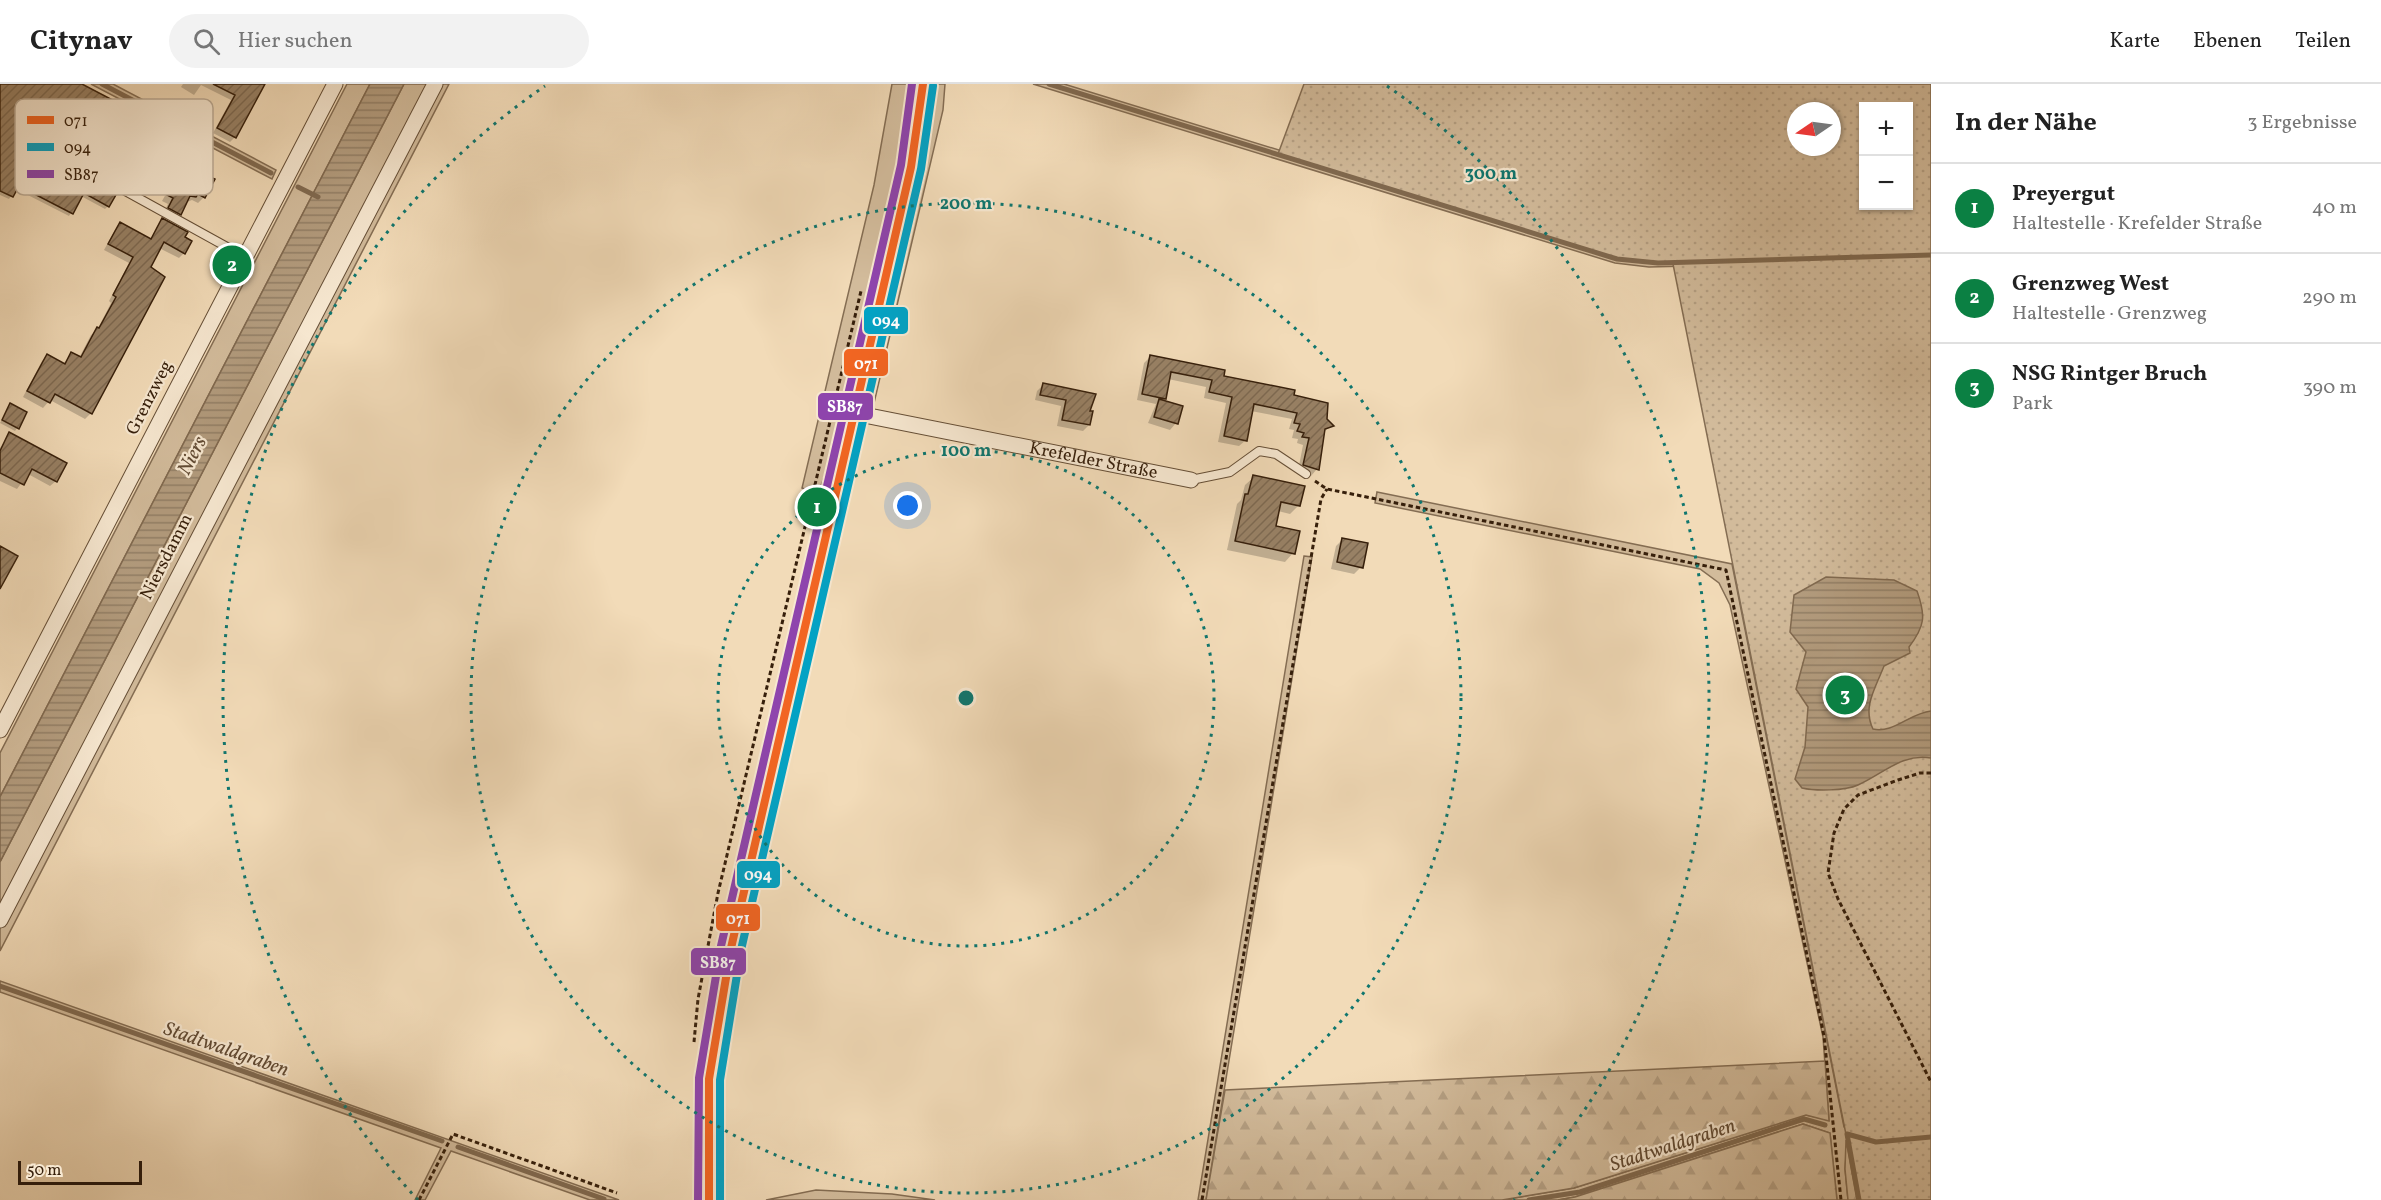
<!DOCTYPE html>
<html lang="de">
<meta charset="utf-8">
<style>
:root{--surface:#fff;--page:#f2f2f2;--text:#222;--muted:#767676;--line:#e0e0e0;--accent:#0b8043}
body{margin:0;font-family:Vollkorn,serif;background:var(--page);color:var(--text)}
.controls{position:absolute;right:18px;top:18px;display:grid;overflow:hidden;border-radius:0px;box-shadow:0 2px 4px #0004}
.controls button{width:54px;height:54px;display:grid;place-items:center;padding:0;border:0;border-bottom:2px solid var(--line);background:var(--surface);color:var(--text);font:30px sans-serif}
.compass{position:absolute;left:1787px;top:18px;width:54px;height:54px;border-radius:50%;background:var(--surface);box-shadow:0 2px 4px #0004;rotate:257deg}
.scale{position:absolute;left:18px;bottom:15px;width:124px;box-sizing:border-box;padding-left:6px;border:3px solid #361f0b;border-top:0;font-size:16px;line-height:21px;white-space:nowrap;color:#361f0b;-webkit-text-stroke:4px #f7e8d1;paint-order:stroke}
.you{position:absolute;left:908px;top:422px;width:21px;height:21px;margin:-15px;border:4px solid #fff;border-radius:50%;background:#1a73e8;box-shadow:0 0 0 9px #1a73e833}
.badge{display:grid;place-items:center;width:39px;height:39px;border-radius:50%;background:var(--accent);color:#fff;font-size:20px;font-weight:700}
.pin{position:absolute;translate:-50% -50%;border:3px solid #fff;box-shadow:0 2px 6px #0006}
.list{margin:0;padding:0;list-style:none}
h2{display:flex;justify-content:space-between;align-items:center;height:78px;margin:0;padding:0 24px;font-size:26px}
h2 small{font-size:20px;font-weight:400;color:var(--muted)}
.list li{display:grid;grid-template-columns:39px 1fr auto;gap:18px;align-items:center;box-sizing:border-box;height:90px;padding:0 24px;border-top:2px solid var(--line)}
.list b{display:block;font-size:22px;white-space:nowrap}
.list p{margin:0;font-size:20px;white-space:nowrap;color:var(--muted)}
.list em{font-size:20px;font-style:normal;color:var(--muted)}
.icon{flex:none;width:33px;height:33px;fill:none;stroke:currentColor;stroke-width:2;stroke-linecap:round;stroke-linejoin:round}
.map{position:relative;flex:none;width:1931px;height:1116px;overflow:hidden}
header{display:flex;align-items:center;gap:36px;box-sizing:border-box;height:84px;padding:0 30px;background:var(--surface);border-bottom:2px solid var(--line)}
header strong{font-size:28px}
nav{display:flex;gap:33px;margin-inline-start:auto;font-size:21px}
.search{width:420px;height:54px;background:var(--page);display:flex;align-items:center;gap:15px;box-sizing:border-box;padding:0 21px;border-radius:33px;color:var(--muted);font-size:22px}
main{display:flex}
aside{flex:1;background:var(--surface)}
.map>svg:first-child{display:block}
</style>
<header>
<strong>Citynav</strong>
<div class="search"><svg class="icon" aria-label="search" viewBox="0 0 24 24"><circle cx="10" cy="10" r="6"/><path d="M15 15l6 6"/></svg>Hier suchen</div>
<nav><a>Karte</a><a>Ebenen</a><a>Teilen</a></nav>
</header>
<main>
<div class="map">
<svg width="1931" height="1116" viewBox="0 0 1931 1116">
<defs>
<pattern id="forest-firs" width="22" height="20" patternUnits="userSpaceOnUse" patternTransform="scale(1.5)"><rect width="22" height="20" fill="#d2bb9b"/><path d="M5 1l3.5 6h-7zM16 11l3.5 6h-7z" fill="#b5a084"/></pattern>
<pattern id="park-dots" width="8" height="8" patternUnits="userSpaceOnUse" patternTransform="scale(1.5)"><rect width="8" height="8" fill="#d2bb9b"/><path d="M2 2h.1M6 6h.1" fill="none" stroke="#b5a084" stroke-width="1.8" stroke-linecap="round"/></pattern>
<pattern id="water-rules" width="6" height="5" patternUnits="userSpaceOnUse" patternTransform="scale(1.5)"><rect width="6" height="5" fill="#b29b7d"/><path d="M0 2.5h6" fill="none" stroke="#927e65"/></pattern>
<pattern id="building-hatch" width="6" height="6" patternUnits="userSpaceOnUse" patternTransform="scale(1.5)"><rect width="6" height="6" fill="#988165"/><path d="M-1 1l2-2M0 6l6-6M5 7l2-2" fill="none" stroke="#7d6951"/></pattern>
</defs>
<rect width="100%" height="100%" fill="#f2dbb8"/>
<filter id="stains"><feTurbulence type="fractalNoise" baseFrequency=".00333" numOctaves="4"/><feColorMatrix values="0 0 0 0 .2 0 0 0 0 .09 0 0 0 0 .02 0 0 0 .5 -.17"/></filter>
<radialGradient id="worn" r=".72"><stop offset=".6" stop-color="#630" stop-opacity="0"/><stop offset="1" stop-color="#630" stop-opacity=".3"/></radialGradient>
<path fill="#d2bb9b" stroke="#846d53" stroke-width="1.5" d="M91,0H113L276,86L272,95Z
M347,0H370L0,713V669Z
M404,0H449L0,867V778Z
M892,0H913L901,80L835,363L818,410L802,404L874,101Z
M933,0H945L943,26L874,319V329L868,318Z
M1033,0H1064L1617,170L1931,176L1649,183L1615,179Z
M1377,408L1732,480L1844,1043L1881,1053L1861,1116H1857L1847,1060L1845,1085L1848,1116H1837L1830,1049L1803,1040L1575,1113L1558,1116H1502L1574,1104L1806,1031L1829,1036L1823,953L1730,521L1719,499L1700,485L1375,419Z
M1304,472L1312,473L1206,1116H1198Z
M0,897L619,1116H590L451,1067L425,1116H415L441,1064L0,908Z
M816,1106L892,1110L935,1116H766Z"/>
<path fill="url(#forest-firs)" stroke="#846d53" stroke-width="1.5" d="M1825,977L1829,1037L1806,1031L1574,1104L1502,1116H1206L1225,1006Z
M1803,1040L1830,1049L1837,1116H1558L1575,1113Z
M1846,1056L1857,1116H1848L1845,1085Z"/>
<path fill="url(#park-dots)" stroke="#846d53" stroke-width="1.5" fill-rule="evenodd" d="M1304,0H1931V1116H1859L1673,180L1618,175L1278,70ZM1864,22H1908V122H1864ZM1796,27H1832V63H1796Z"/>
<path fill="url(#water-rules)" stroke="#80694f" stroke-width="1.5" d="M370,0H404L0,778V713Z
M1826,493L1894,496L1917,507C1926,532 1925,542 1909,563L1910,569L1884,582C1876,603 1862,623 1873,645C1893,650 1910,629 1931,627V674C1902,669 1883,690 1858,701C1845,707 1815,707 1802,704L1795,695L1805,663L1808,623L1796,605L1806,568L1790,548L1794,511Z"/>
<path fill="#0003" d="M0,0H79L89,95L108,122L105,125L81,112L69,132L16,105L9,115L0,111Z
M183,0H263L235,53L230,58L213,49L231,16L201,1L194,11L181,3Z
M165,49L196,65L189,77L204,113L198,119L192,116L185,119L174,136L163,130L168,120L162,117L183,80L155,64Z
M162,136L183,154L184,169L179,174L159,164L149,183L91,329L85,335L50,316L43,324L23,313L42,277L47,271L63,280L71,270L79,274L91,251L97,246L111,219L109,217L129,179L104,166L115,146L121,140L150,156Z
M1151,272L1292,312L1332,342L1322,349L1317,385L1311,392L1298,387L1303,361L1297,359L1298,355L1292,354L1294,346L1289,345L1292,335L1251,327L1246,356L1239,362L1218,358L1226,319L1204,314L1206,303L1168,295L1164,314L1162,317L1176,339L1170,346L1148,339L1156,320L1137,316L1144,279Z
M1043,301L1088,328L1089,341L1083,347L1057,342L1061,322L1035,316L1037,307Z
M10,321L17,344L15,347L0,339Z
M10,350L56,397L50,402L28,390L17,405L0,397V364Z
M1254,393L1299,421L1290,430L1278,427L1275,443L1293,469L1285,478L1227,466L1237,420L1241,416L1245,401Z
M1343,455L1361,483L1354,490L1331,485L1336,462Z"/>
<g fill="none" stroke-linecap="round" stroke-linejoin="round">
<path stroke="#80694f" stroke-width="5" d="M102,0L271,89
M1049,0L1617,175L1658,179L1931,171
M298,103L318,113
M0,902L442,1057
M458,1063L604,1115
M1529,1116L1580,1108L1804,1035L1825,1041
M1859,1116L1847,1050L1876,1058L1931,1053"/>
</g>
<path fill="url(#building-hatch)" stroke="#361f0b" stroke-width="1.5" d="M0,0H82L128,24L91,95L117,109L109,123L84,109L73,130L19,102L13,113L0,107Z
M213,0H265L236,54L217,44L235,11Z
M186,74L210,87L208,92L215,95L205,114L198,110L196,113L190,112L181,131L168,124L173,114L167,111Z
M162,134L188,148L185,153L192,157L185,170L164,158L151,183L165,193L92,330L55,310L50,319L27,307L47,270L65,280L71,268L81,273L97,243L99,244L116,213L113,211L133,173L108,160L120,138L151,155Z
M1150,271L1225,286L1224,292L1295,306L1294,311L1328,319L1327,335L1334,342L1325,345L1319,386L1303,381L1309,354L1302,353L1304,349L1297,347L1300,340L1294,339L1297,329L1254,320L1247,357L1224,352L1232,313L1209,308L1212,296L1171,288L1166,315L1142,310Z
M1043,299L1096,310L1090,327H1093L1090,341L1062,336L1066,316L1040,311Z
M1159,315L1183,322L1178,340L1154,333Z
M10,319L27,328L19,345L2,336Z
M9,348L67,379L57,398L32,385L24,401L0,389V367Z
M1253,391L1305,402L1300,422L1281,418L1276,442L1300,447L1295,470L1235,457L1245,410H1248Z
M1342,454L1368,459L1363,484L1337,478Z
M0,462L18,472L0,505Z"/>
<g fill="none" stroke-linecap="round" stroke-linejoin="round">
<defs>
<path id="lane" d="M100,93L245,173
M1191,396L1230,388L1259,367L1276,370L1306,390"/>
<g id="street">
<path id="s1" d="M854,329L1191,396"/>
<path d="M0,646L335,0"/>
<path d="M0,836L435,0"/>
</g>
<path id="secondary" d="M709,1116V995L731,864L911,83L923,0"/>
</defs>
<use href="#lane" stroke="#654e36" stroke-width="10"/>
<use href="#street" stroke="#654e36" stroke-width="17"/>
<use href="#secondary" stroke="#361f0b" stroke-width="25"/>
<path stroke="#361f0b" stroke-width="3" stroke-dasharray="4.5 3" stroke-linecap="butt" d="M1315,397L1327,405L1726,486L1824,952L1841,1116
M1931,689H1920L1898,696L1858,711L1844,725L1834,749L1828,789L1838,815L1931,998
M694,958L698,915L718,809L861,207
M419,1116L453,1050L617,1109
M1202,1116L1321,415L1327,405"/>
<use href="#lane" stroke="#f7e8d1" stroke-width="8"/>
<use href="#street" stroke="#f7e8d1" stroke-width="15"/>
<use href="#secondary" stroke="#f7e8d1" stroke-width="22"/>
<defs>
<path id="bus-1" d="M709,1116V995L731,864L911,83L923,0"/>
<path id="bus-2" d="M720,1116V996L741,866L921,85L933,2"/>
<path id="bus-3" d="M698,1116L699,994L721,862L901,81L912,0"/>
</defs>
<use href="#bus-1" stroke="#f7e8d1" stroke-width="12"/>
<use href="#bus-2" stroke="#f7e8d1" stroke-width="12"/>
<use href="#bus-3" stroke="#f7e8d1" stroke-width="12"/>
<use href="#bus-1" stroke="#f26522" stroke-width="8"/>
<use href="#bus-2" stroke="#03a2c4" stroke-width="8"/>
<use href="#bus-3" stroke="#8e44ad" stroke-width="8"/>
</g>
<g fill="none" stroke="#0f766e" stroke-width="3" stroke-dasharray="3 6">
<circle cx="966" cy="614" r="248"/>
<circle cx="966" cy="614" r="495"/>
<path d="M418 1116A743 743 0 0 1 545 2M1387 2A743 743 0 0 1 1514 1116"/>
</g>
<g text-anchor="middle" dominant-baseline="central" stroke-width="4.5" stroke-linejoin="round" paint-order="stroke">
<g font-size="18" fill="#361f0b" stroke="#f7e8d1">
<text transform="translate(150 314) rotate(-63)">Grenzweg</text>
<text stroke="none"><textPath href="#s1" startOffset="244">Krefelder Straße</textPath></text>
<text transform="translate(167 473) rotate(-63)">Niersdamm</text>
</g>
<g font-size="20" font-style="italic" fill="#614a33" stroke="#f7e8d1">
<text transform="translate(193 372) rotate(-63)">Niers</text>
<text transform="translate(226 966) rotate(19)">Stadtwaldgraben</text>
<text transform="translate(1673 1062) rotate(-18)">Stadtwaldgraben</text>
</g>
</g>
<rect x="15" y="15" width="198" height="96" rx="9" fill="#f7e8d1" stroke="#bdac96" stroke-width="1.5"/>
<rect x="27" y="32" width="27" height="8" fill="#f26522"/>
<rect x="27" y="59" width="27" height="8" fill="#03a2c4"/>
<rect x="27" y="86" width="27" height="8" fill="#8e44ad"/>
<g font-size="16" fill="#361f0b">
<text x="64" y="42">071</text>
<text x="64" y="69">094</text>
<text x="64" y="96">SB87</text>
</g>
<circle cx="966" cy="614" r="9" fill="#0f766e" stroke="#f7e8d1" stroke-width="3"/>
<g font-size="18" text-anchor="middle" font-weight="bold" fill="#0f766e" stroke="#f7e8d1" stroke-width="4.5" stroke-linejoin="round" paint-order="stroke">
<text x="1491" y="95">300 m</text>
<text x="966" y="125">200 m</text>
<text x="966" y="372">100 m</text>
</g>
<g stroke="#f7e8d1" stroke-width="2">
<rect x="863" y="222" width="46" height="29" rx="6" fill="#03a2c4"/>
<rect x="843" y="264" width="46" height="29" rx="6" fill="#f26522"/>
<rect x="817" y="308" width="57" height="29" rx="6" fill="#8e44ad"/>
<rect x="736" y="776" width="45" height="29" rx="6" fill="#03a2c4"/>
<rect x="715" y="819" width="46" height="29" rx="6" fill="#f26522"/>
<rect x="690" y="863" width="57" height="29" rx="6" fill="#8e44ad"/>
</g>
<g font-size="16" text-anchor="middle" font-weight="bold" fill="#fff">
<text x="886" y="242">094</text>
<text x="866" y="285">071</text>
<text x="845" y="328">SB87</text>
<text x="758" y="796">094</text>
<text x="738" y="840">071</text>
<text x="718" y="884">SB87</text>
</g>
<rect width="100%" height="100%" filter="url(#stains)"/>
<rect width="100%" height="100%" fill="url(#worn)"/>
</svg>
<div class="controls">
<button>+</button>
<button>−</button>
</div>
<svg class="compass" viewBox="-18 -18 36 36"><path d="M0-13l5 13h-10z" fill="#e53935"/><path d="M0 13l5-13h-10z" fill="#767676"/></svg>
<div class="scale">50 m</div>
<div class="you"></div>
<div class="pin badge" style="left:817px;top:423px">1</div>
<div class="pin badge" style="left:232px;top:181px">2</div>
<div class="pin badge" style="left:1845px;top:611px">3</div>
</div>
<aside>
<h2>In der Nähe<small>3 Ergebnisse</small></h2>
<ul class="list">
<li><span class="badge">1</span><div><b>Preyergut</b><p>Haltestelle · Krefelder Straße</p></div><em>40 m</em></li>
<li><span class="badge">2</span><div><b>Grenzweg West</b><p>Haltestelle · Grenzweg</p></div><em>290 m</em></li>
<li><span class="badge">3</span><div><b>NSG Rintger Bruch</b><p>Park</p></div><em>390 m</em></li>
</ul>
</aside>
</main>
